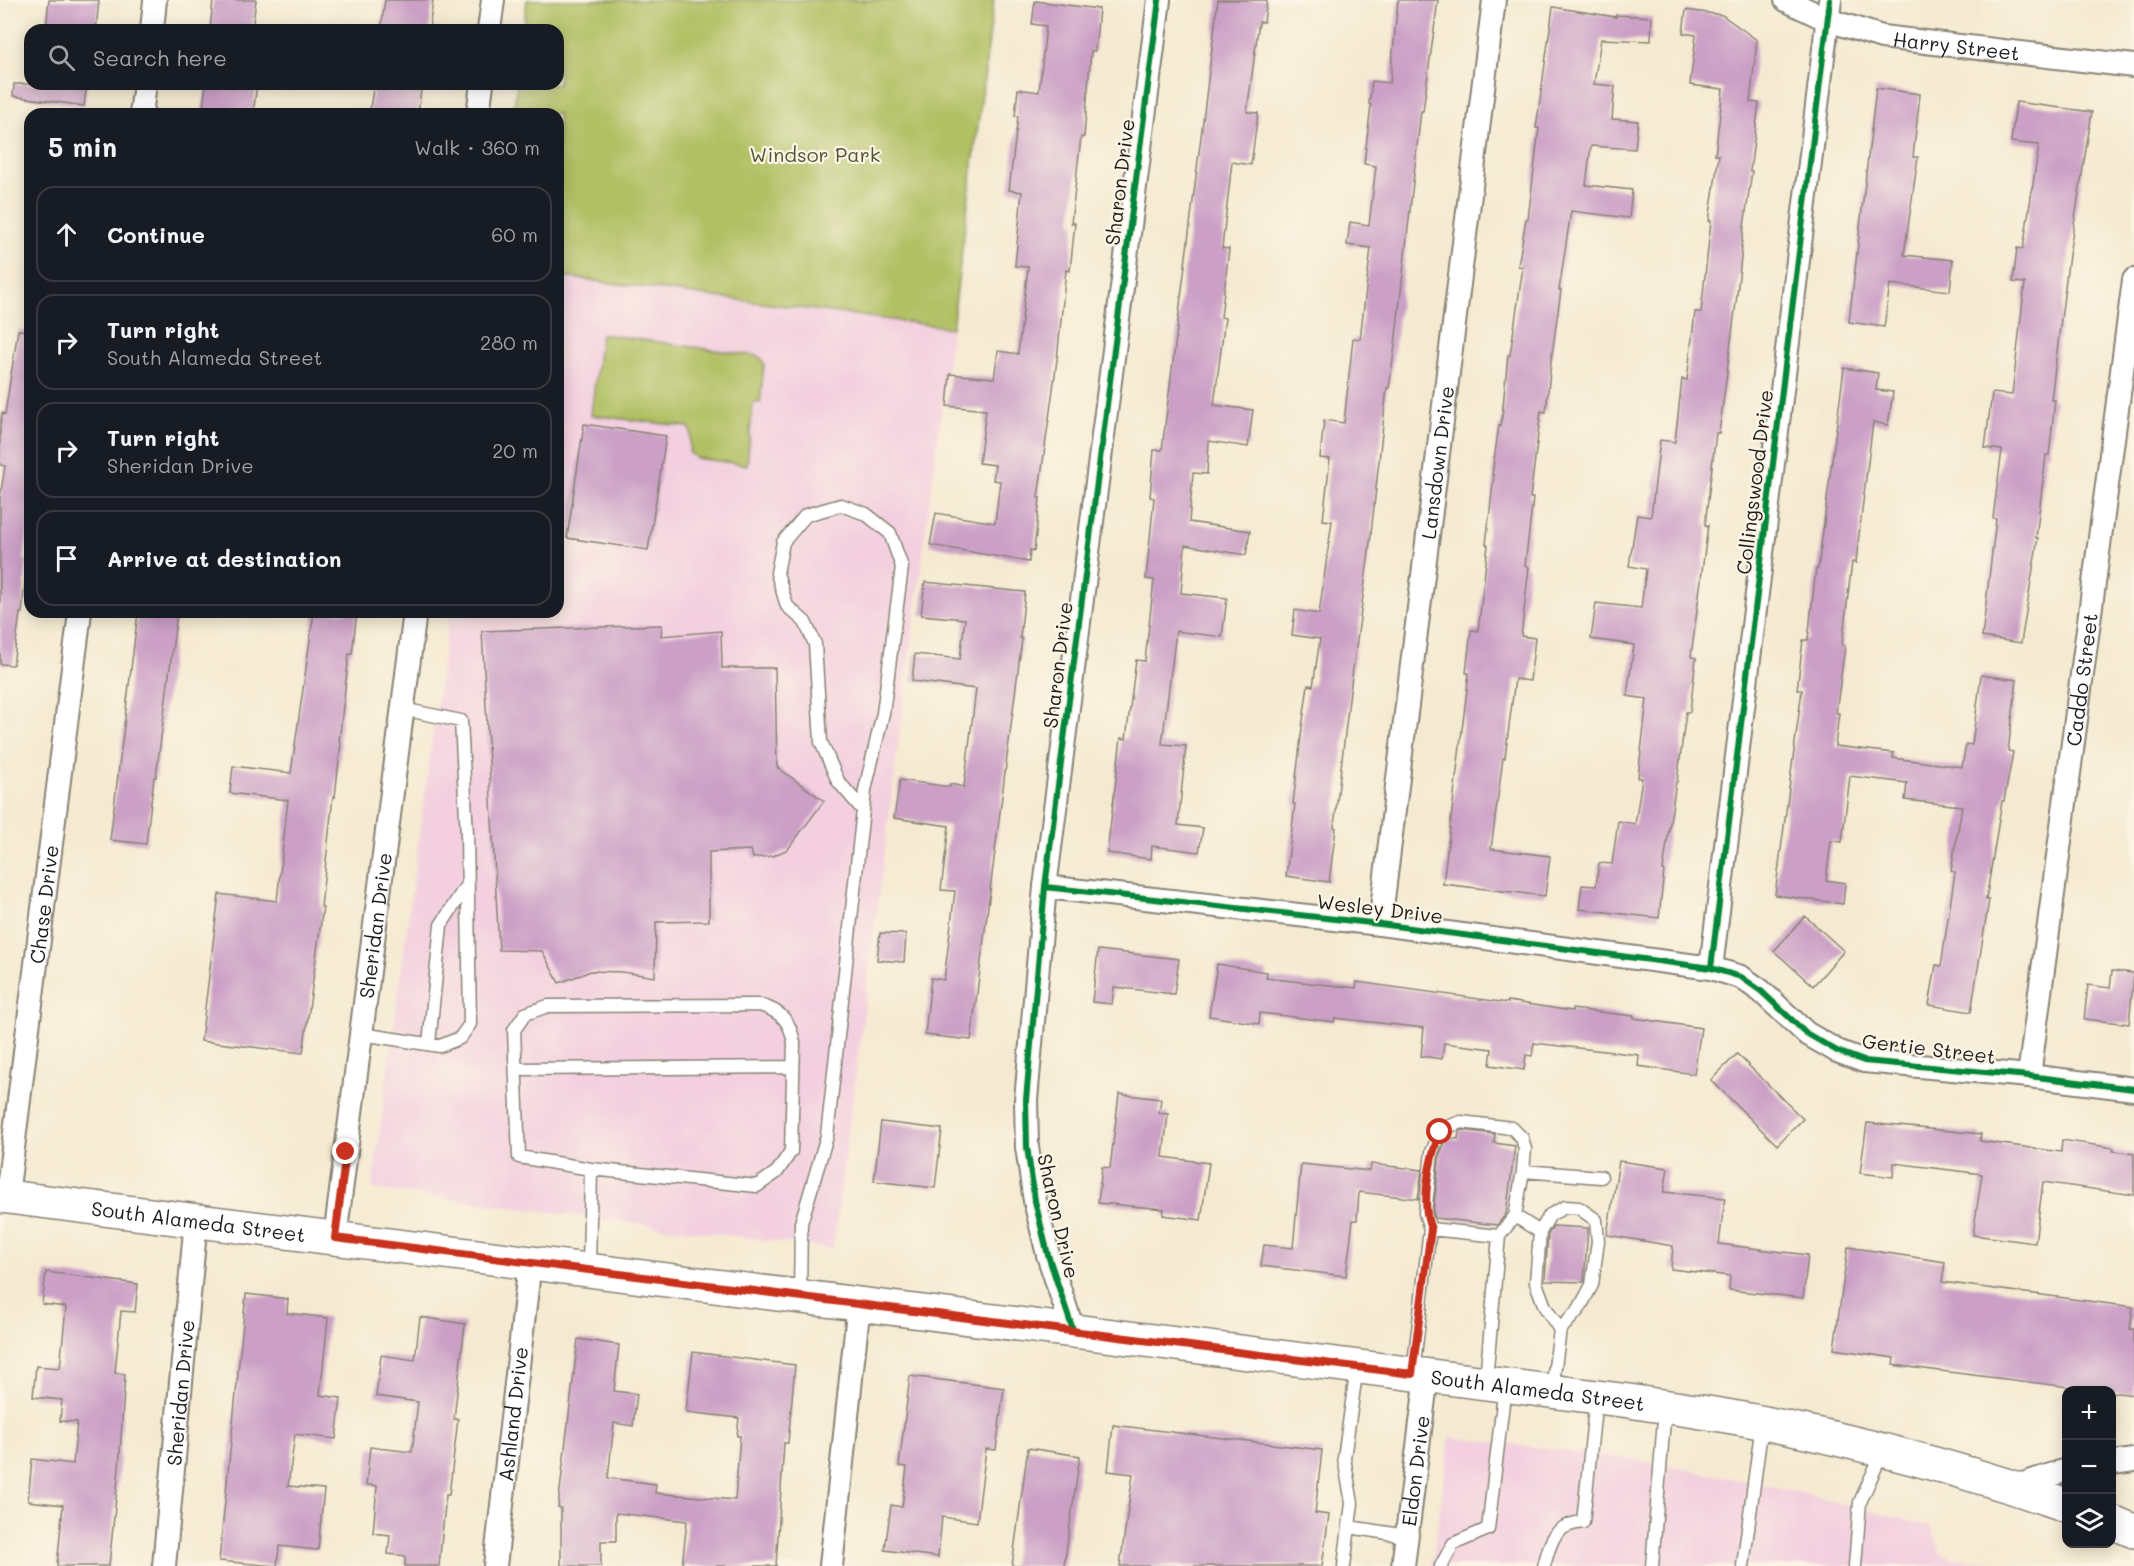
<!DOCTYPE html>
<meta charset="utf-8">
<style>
:root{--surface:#171b24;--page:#242831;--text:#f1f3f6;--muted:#9ea1a6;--line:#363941}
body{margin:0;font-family:Mali,sans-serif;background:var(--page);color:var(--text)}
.controls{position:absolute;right:18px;bottom:18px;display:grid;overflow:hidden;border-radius:12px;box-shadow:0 3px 15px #0003}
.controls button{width:54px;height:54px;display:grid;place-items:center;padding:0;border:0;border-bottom:2px solid var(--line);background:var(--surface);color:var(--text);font:30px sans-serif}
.stop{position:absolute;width:18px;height:18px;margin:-14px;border:4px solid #c8321e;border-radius:50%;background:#fff}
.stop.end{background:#c8321e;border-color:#fff;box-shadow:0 2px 6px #0008}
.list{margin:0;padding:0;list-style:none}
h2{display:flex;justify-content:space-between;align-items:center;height:78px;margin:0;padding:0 24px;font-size:26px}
h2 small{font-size:20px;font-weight:400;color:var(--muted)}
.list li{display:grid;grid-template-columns:39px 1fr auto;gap:18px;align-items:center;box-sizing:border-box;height:96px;margin:0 12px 12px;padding:0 12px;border:2px solid var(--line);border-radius:18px}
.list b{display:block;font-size:22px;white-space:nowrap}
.list p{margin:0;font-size:20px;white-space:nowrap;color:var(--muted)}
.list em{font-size:20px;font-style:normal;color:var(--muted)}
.icon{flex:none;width:33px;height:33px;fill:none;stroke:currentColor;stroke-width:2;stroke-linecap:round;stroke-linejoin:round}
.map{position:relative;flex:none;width:2134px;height:1566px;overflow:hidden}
.search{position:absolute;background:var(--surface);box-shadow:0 3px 15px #0003;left:24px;top:24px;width:540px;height:66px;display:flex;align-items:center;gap:15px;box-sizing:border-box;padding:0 21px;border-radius:18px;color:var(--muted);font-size:22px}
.panel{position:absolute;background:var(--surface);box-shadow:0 3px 15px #0003;left:24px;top:108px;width:540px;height:510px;border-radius:18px}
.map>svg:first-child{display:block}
</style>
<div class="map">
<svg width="2134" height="1566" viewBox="0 0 2134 1566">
<rect width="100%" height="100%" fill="#fcf5e5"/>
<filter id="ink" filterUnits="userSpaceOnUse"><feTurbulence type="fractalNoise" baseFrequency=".0167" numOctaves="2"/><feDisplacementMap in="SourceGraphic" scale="12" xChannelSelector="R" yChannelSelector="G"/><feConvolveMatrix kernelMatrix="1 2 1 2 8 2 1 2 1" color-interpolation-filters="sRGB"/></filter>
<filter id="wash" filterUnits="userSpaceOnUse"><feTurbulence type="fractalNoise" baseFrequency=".008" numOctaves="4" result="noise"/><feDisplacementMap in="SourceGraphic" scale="24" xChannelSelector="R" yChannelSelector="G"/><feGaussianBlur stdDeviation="1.35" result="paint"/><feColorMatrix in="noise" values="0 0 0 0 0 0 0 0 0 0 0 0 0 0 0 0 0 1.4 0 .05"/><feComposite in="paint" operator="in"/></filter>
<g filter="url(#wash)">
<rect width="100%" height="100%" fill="#f5ead1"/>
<path fill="#f3cfdf" d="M558,276L952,328L833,1249L372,1189L449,612H558Z
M1450,1437L1633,1459L1771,1486L1931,1526L1941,1555L2006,1566H1432Z"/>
<path fill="#b1c063" stroke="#666e40" stroke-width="1.5" d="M527,0H994L952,328L558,276V114H513L517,84H558V30H523Z
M601,334L757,356L762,359L764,364L760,403L753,402L747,465L696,458L689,452L691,431L689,427L591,415Z"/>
<g id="blocks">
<path fill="#cb9fc6" d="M49,0H99L96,30L46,29Z
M213,0H256L252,30H210Z
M385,0H433L429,30H381Z
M1218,0H1267L1264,22H1259L1247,112L1258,113L1251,165L1232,162L1222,248L1229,249L1221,317L1225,318L1214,405L1253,410L1248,447L1209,441L1207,474L1193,473L1189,522L1250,531L1246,555L1185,545L1181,593L1227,598L1222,637L1176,631L1162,744L1186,746L1178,825L1203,828L1199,852L1152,846L1151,859L1107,853L1121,738L1126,739L1136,660L1145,661L1154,580L1146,579L1154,498L1150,497L1154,450H1162Z
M1398,0H1438L1423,111H1421L1395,345L1389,388H1387L1369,552L1350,691L1334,827L1336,828L1329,882L1286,876L1295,804H1293L1302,728L1308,685L1313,686L1320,639L1292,635L1295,610L1319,614L1332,521L1323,520L1330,459L1320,458L1324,420L1344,423L1353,338L1360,339L1371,248L1347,245L1350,222L1369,225L1376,166L1364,164L1371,105L1369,104L1372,81L1390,83Z
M1035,1L1099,9L1095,51H1091L1084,137H1081L1071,223H1075L1070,271L1066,270L1057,360L1038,498H1040L1034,551L1030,550L1029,562L930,545L936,513L995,523L1000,481L993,480L995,465L979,463L986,410L947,406L950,374L994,378L998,351L1018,354L1028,267L1015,266L1022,192L1009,190L1018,116H1015L1018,89L1039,92L1046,26L1032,24Z
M1553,7L1616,17V15L1652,17L1651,41L1601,39L1594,84L1615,86L1612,119L1638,121L1635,149L1591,146L1586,185L1632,190L1629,218L1571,211L1559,290H1561L1551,361L1546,412L1541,411L1530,498H1533L1525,566L1529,567L1521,636L1535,638L1530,681L1515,679L1505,758H1503L1491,849L1550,856L1545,896L1443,884L1469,673H1466L1471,630L1478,631L1488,545L1486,544L1494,475H1492L1499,425L1501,426L1508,355H1510L1523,267L1518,266L1526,219H1528L1539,128H1536Z
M1686,10L1722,15L1757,40L1750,102L1759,103L1750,171H1752L1741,247H1742L1737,295L1719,433H1716L1705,525H1708L1691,657L1696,658L1690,712H1686L1677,782H1676L1663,870H1664L1659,918L1579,909L1582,885L1596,886L1599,863L1612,864L1618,821L1635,824L1642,778H1638L1647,699L1627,696L1634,645L1591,639L1596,603L1641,608L1646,569L1629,566L1637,515L1651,517L1660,440L1675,442L1682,379L1687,380L1695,312H1701L1711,221H1709L1719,155H1715L1723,89L1690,85L1696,35L1683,33Z
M14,84H87L84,106L13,96Z
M206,84H257L253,114H202Z
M374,84L421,90L418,114H369Z
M1876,88L1920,94L1913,157H1918L1904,255L1953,260L1950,291L1890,284L1884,327L1849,322Z
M2016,102L2092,112L2069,255L2051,400H2055L2049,455H2046L2036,538H2038L2021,643L1982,637L1996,519L1993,518L2002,450L1985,448L1992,393L2012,395L2025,283L2013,282L2017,248L2023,249L2039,145L2011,142Z
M18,330L30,331V517L24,560H27L22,613H20L13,665L0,664V498L5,466L0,465V427L2,413L5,414Z
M1844,368L1878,373L1876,390L1893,392L1888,425L1873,422L1858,543L1856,563L1852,562L1842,645L1845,646L1836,713H1839L1835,746L1894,753L1893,758L1962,767L1966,744L1972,745L1981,675L2017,680L2008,751L2013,752L2004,801H2002L1986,900H1989L1971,1012L1929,1005L1936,965L1941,966L1955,872L1951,871L1962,806L1905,800L1907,783L1850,776L1842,842L1831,841L1826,880L1845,883L1843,904L1775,895L1802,690H1797L1803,640H1808L1816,569H1818Z
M584,424L666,436L648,550L567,538Z
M925,582L1025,592L1020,638L1022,639L971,1040L925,1035L931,978L944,980L955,891L941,890L949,826L894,818L900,780L950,787V784L964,787L976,689L912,681L915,654L960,659L965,619L921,615Z
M138,612H177L156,777H154L146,844L110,840Z
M314,612H357L352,654H349L339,742H341L335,797L333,796L321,907H323L303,1053L201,1041L219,894L277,901L288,800L230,793L233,766L291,773Z
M662,625L661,636L721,631L722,668H775L777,767L824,801L788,849L773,856L753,858L751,850L709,852V921L656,922L655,977L622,972L591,971L559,983L542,951L499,950L482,631Z
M1805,916L1844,951L1813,986L1774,951Z
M880,933L906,934L904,962L877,960Z
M1098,950L1179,959L1174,994L1114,987L1112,1004L1092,1002Z
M1217,964L1267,972L1266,978L1356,988L1357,982L1508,1003V1001L1572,1011V1009L1634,1016V1018L1701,1028L1694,1074L1638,1066L1639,1055L1534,1043L1532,1056L1526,1055L1524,1070L1490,1065L1492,1049L1444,1043L1442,1059L1421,1056L1424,1028L1335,1018L1334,1022L1260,1013L1259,1024L1209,1016Z
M2112,971L2134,973L2129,1024L2084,1019L2088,985L2110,988Z
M1737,1054L1803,1119L1777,1145L1711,1080Z
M1119,1094L1161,1099L1159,1113L1168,1114L1163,1157L1209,1163L1201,1220L1163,1215L1164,1209L1098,1203L1102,1167L1110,1168Z
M881,1122L942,1129L935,1188L874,1181Z
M1867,1123L1981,1134L1980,1141L2061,1152L2062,1140L2114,1148L2113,1151L2134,1154V1195L2043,1182L2035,1243L1973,1235L1982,1174L1894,1163L1893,1177L1860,1173Z
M1462,1130L1495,1134L1494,1143L1515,1146L1506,1214L1497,1225L1435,1218L1433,1212L1440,1154L1447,1138L1458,1139L1459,1132Z
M1619,1161L1668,1168L1664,1192L1725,1198L1719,1244L1808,1255L1803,1298L1729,1290L1730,1276L1671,1269L1673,1246L1607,1235Z
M1301,1164L1370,1171L1371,1164L1422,1170L1418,1199L1359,1192L1357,1220H1353L1346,1276L1261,1266L1264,1245L1293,1248Z
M1553,1226L1588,1228L1584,1282L1545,1281L1548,1235Z
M1848,1247L1945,1262L1942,1282L2133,1307L2130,1329H2134V1395L1893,1365L1894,1358L1834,1349Z
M46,1272L138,1284L135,1312L121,1311L115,1373L125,1374L119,1468L109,1566H57L63,1505L28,1501L32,1459L73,1464L77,1422L60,1421L62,1400L33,1397L36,1366L60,1368L66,1307L42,1304Z
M246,1294L288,1299L287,1313L328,1318L320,1395L341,1398L336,1439L295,1434L288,1486L324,1489L318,1550L279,1546L277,1566L219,1561Z
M420,1317L465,1324L454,1419H458L449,1495H446L439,1566H405V1556L388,1554L390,1535L373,1533L377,1486L366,1485L370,1447L412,1452L418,1402L376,1396L381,1355L415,1360Z
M578,1339L619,1345L614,1391L637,1394L633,1426L614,1423L608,1478L656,1484L655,1493L735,1500L740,1436H737L739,1418L686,1412L693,1352L795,1365L788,1443H784L776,1566H682L687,1521L616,1513V1541H601V1566H561V1508L558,1507Z
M910,1376L1004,1388L996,1450L986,1449L977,1522L942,1517L938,1557L885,1550L891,1505L902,1507L907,1467L899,1466Z
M1113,1425L1322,1450L1315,1513L1329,1515L1322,1566H1120L1133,1474L1108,1471Z
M1028,1448L1080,1456L1064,1566H1012Z"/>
</g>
</g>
<g filter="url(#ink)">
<use href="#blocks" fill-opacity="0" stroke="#888376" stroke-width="1.5"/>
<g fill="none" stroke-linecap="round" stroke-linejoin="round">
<defs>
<path id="service" d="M361,1034L440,1046L460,1038L470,1024L467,835L461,721L402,709
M429,1044L441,925L468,883
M516,1069L793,1067
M1523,1171L1601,1177
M1515,1216L1540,1232
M1430,1229L1499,1236
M589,1268L591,1169L519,1157L514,1030L525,1014L548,1006L760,1005C782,1012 790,1021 794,1043L791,1151L777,1172L757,1186L591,1169
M800,1294L801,1223L827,1136L863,810L865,790L883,713L902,567L890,533L866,514L841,505L806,515L783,542L777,573L787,606L805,622L815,644L821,742L838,781L863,810
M1413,1372L1430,1229L1425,1213L1432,1152L1440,1132L1450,1126L1461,1122L1512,1128L1522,1138L1525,1149L1523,1171L1515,1216L1499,1236L1486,1380
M1552,1389L1560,1330L1579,1309L1592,1285L1598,1241L1596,1220L1579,1208L1565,1207L1550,1215L1540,1232L1536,1283L1545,1307L1560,1330
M1349,1527L1407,1536
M1344,1566L1352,1503L1344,1458L1357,1367
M1441,1566L1453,1544L1488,1529L1505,1386
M1544,1566C1551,1541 1553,1525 1583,1522L1596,1398
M1652,1566L1665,1408
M1743,1566L1762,1424
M1855,1566L1860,1502L1883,1451"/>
<g id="minor">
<path id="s1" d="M1786,0L1828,20L1882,37L2134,66"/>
<path d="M152,30L155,0"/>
<path d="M489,30L493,0"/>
<path d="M141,114L145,84"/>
<path d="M478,114L482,84"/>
<path d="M1045,887L1380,924L1711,968L1741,977L1761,991L1806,1033L1837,1051L1864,1061L2029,1076L2134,1089"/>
<path id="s2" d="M1380,924L1494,0"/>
<path d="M1711,968L1830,0"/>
<path id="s3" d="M2029,1076L2134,280"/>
<path id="s4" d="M7,1196L80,612"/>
<path id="s5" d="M335,1238L415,612"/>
<path d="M1073,1330L1048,1255L1035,1201L1027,1147L1026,1100L1045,887L1159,0"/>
<path d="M2112,1463L2134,1460"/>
<path d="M2014,1487L2066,1470"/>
<path id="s6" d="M164,1566L196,1220"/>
<path id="s7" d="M495,1566L530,1262"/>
<path d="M831,1566L859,1303"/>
<path id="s8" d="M1403,1566L1427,1375"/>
</g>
<g id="secondary">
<path id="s9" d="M0,1196L1629,1401C1674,1408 1720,1414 1764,1423C1866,1444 1968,1471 2066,1505"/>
<path d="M2112,1522L2134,1531"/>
</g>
</defs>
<use href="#service" stroke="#888376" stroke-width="15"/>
<use href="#minor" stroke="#888376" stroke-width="26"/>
<use href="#secondary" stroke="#888376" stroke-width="36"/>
<use href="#service" stroke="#fff" stroke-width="12"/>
<use href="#minor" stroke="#fff" stroke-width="22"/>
<use href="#secondary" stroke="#fff" stroke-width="33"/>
<defs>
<path id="cycleway" d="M1045,887L1380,924L1711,968L1741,977L1761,991L1806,1033L1837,1051L1864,1061L2029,1076L2134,1089
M1711,968L1830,0
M1073,1330L1048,1255L1035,1201L1027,1147L1026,1100L1045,887L1159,0"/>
</defs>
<use href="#cycleway" stroke="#fcf5e5" stroke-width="10"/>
<use href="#cycleway" stroke="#00873e" stroke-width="6"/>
</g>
</g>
<g fill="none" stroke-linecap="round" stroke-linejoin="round" filter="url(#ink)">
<path stroke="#c8321e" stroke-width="8" d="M346,1152L335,1238L1412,1374L1431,1229C1420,1204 1430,1157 1440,1132"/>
</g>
<g text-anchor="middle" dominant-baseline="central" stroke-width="4.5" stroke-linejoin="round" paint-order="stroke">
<g font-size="20" fill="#1c1c1c" stroke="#fcf5e5">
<text stroke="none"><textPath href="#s1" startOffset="178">Harry Street</textPath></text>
<text transform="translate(1119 182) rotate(-83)">Sharon Drive</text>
<text stroke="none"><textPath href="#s2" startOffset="465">Lansdown Drive</textPath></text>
<text transform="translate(1754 482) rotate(-83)">Collingswood Drive</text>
<text transform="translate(1057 665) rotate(-83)">Sharon Drive</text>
<text stroke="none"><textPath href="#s3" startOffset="400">Caddo Street</textPath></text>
<text stroke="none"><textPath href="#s4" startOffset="294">Chase Drive</textPath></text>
<text transform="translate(1380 908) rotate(7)">Wesley Drive</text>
<text stroke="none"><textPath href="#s5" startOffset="315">Sheridan Drive</textPath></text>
<text transform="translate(1929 1048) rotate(7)">Gertie Street</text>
<text transform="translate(1059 1216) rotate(77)">Sharon Drive</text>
<text stroke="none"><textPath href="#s9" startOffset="200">South Alameda Street</textPath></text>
<text stroke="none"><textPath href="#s9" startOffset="1550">South Alameda Street</textPath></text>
<text stroke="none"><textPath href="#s6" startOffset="174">Sheridan Drive</textPath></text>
<text stroke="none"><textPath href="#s7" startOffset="153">Ashland Drive</textPath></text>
<text stroke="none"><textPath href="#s8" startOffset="96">Eldon Drive</textPath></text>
</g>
<g font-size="20" fill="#505535" stroke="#fcf5e5">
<text x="815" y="154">Windsor Park</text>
</g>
</g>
</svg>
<div class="controls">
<button>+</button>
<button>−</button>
<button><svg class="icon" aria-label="layers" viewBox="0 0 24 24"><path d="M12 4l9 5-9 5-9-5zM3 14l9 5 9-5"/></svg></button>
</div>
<div class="stop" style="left:1440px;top:1132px"></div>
<div class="stop end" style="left:346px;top:1152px"></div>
<div class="search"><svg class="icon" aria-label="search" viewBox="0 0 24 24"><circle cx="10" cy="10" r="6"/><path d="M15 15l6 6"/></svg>Search here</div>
<section class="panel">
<h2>5 min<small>Walk · 360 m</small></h2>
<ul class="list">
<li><svg class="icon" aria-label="ahead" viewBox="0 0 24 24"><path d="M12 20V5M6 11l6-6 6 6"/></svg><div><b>Continue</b></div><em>60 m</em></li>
<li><svg class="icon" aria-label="right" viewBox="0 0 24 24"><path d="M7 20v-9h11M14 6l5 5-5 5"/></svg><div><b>Turn right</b><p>South Alameda Street</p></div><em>280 m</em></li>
<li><svg class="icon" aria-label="right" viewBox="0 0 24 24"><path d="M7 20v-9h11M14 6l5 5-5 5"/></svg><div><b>Turn right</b><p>Sheridan Drive</p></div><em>20 m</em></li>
<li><svg class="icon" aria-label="arrive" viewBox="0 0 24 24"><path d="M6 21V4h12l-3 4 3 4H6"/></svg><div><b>Arrive at destination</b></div></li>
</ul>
</section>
</div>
